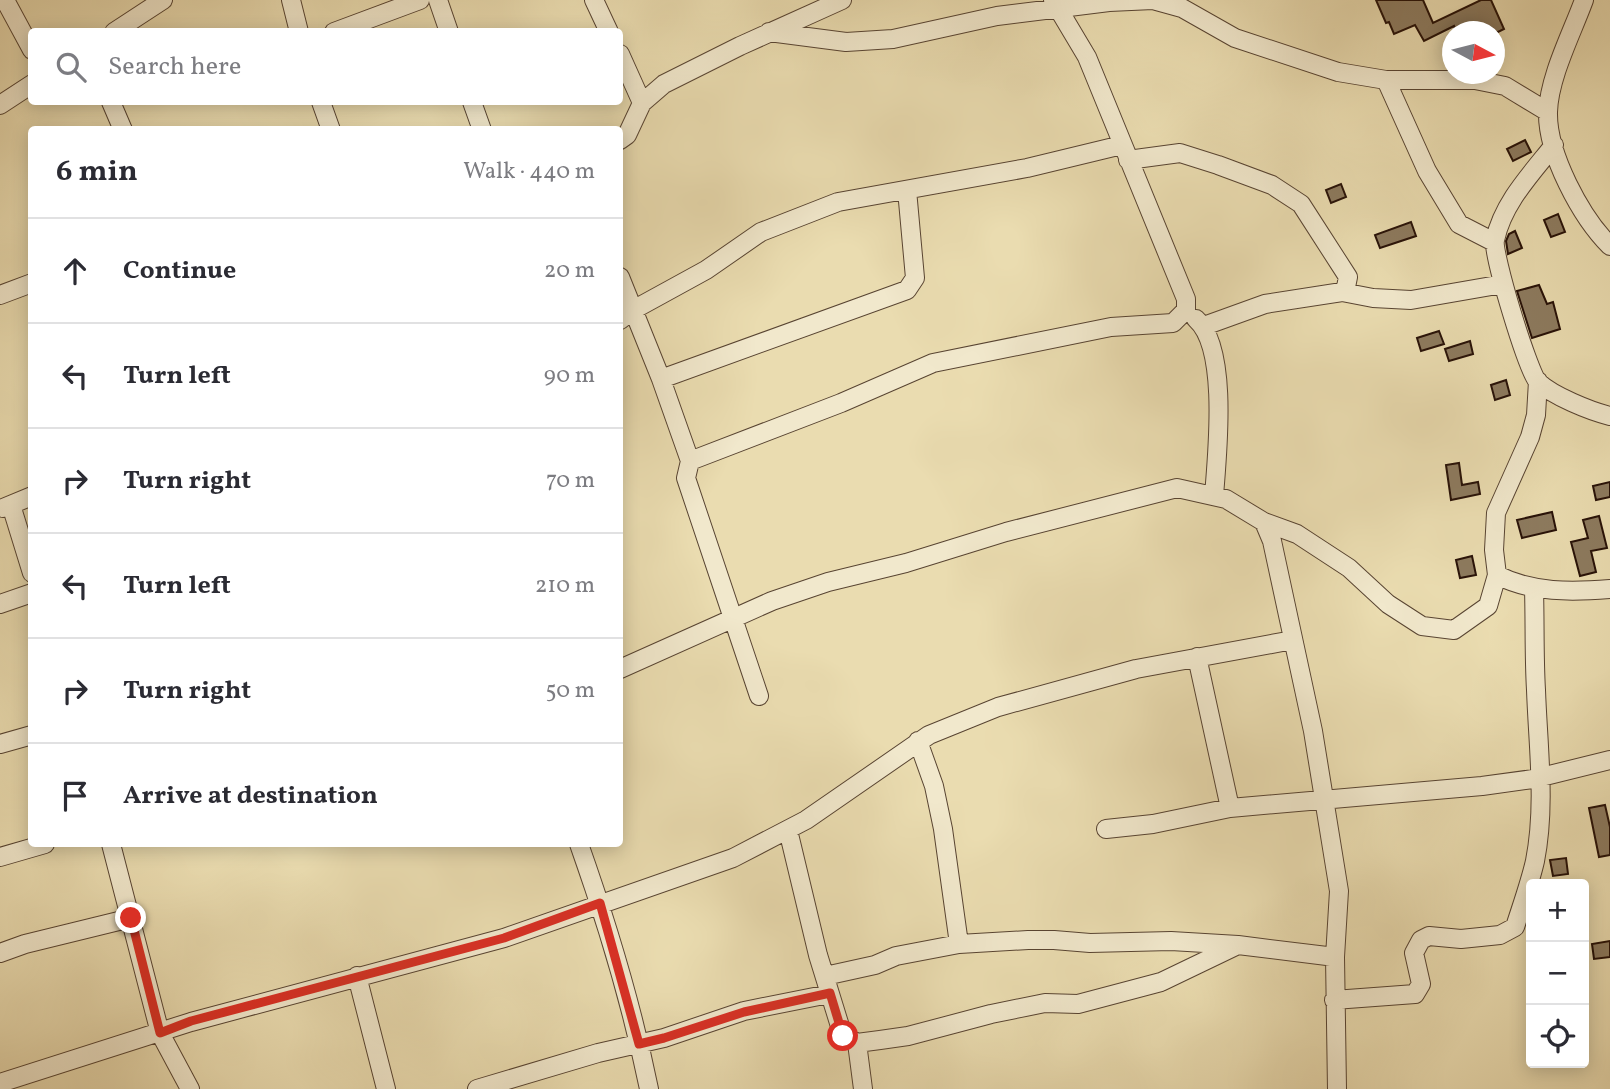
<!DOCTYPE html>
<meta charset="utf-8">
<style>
:root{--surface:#fff;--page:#f2f2f3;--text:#2b2b33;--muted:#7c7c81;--line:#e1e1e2}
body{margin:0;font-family:Vollkorn,serif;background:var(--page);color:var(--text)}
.controls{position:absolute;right:21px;bottom:21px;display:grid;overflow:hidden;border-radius:7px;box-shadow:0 4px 18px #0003}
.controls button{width:63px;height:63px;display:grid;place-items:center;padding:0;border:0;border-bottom:2px solid var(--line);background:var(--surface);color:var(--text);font:35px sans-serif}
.compass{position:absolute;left:1442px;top:21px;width:63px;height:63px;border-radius:50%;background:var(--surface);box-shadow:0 4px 18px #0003;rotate:97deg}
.stop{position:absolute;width:21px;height:21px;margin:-16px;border:5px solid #d93025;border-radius:50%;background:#fff}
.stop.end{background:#d93025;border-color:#fff;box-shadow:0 2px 7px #0008}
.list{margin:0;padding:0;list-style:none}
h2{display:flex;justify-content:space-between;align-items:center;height:91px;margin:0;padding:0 28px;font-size:30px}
h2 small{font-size:23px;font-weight:400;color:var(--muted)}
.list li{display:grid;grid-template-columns:46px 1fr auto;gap:21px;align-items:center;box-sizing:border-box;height:105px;padding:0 28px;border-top:2px solid var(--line)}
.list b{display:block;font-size:26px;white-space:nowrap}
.list em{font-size:23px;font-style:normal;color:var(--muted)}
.icon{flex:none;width:38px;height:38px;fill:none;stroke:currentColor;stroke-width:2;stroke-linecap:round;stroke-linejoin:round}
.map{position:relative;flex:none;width:1610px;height:1089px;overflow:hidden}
.search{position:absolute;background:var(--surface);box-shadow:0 4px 18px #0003;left:28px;top:28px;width:595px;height:77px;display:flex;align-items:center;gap:18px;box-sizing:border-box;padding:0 24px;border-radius:7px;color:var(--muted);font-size:26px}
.panel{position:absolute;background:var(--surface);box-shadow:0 4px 18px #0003;left:28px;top:126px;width:595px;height:721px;border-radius:7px}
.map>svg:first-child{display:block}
</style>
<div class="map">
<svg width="1610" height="1089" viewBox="0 0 1610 1089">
<rect width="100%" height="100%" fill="#eadcb0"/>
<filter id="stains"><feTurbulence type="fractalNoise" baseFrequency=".00286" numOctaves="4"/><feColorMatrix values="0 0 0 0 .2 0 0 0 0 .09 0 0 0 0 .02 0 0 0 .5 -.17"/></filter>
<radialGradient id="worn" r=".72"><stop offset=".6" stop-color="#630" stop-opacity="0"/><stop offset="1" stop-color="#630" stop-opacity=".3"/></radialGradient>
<path fill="#8d7b5f" stroke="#281208" stroke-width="2" d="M1376,0H1423L1433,23L1481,0H1491L1504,29L1498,32H1456L1454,26L1424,41L1415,25L1394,34L1389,22L1386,23Z
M1525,140L1531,152L1513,161L1507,149Z
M1341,184L1346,197L1331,203L1326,190Z
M1558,214L1565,232L1551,237L1544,220Z
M1411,222L1416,236L1380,248L1375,235Z
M1515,231L1522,248L1508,254L1506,241L1509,234Z
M1539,285L1547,304L1553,302L1560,329L1532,338L1517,291Z
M1439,331L1444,344L1421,351L1417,338Z
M1470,341L1473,354L1449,361L1445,349Z
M1506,380L1510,395L1495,400L1491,385Z
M1459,463L1462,485L1478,482L1480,494L1451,500L1446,465Z
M1610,482V497L1596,500L1593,486Z
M1552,512L1556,530L1522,538L1517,520Z
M1599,516L1607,548L1591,551L1596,572L1580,576L1571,542L1588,538L1583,520Z
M1472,556L1476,575L1460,578L1456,560Z
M1605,805L1610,827V855L1599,857L1589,808Z
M1566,858L1568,874L1553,876L1550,860Z
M1610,941V957L1594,959L1592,944Z"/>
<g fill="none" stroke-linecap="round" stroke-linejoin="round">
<defs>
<path id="minor" d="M5,0L32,50
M291,0L299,32
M438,0L449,32
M594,0L609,32
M1584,0C1572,33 1549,77 1548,112C1547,154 1581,217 1610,246
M114,32L163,0
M334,32L420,0
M769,32L846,42L893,39L997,16L1109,2L1153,0L1182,8L1235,38L1338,72L1386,80H1475L1505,86L1548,112
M620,54L642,103
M1386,80L1427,171L1459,224L1494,242
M111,102L123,130
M321,102L331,130
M472,102L482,130
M0,105L32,84
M620,140L627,135L642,103L664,84L740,46L842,0
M1554,145C1531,174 1503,203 1495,240C1492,253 1528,372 1538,382C1553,396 1590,411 1610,416
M1128,160L1180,153L1218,165L1272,185L1301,204L1348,277L1346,287L1342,292
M620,277L661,379L690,461L686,478L759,696
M0,295L32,283
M1196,319C1229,348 1217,455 1214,496
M620,320L633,310L706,270L761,232L838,202L1027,168L1122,145
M1204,326L1265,304L1342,292L1373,298L1411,300L1503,284
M661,379L907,290L915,278L907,190
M690,461L841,403L933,363L1111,327L1173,323L1186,310V299L1087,57L1053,0
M11,505L32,573
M3,508L32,496
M1264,522L1297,534L1349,568L1388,604L1422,626L1454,630L1488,606L1497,575L1494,550L1496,513L1530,437L1536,415L1538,381
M1497,575C1532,593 1572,592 1610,589
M0,604L32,593
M1197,657L1230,808
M620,669L772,601L828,582L906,563L1006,532L1177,488L1226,499L1264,522L1272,541L1313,731L1339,891L1335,957L1337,1089
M918,741L934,786L943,829L959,944
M0,744L32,735
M1106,829L1153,824L1230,808L1482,786L1533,779L1610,760
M788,830L818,955L843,1036L857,1043L880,1040L908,1036L991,1014L1045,1003L1078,1004L1161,982L1238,945
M111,844L160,1033L190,1089
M579,844C607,923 632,1006 649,1089
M0,857L45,844
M0,953L25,944L131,918
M357,976L386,1089
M825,976L875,965L896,956L959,944L1028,940H1054L1090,943L1171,941L1238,945L1335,957
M1334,1000L1415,994L1421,984L1414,953L1421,940L1429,936L1461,939L1500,935L1515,927C1522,905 1530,883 1535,861C1546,805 1538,747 1536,690C1534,657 1535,623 1534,589
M857,1043L863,1089
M0,1083L191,1022L504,938L733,858L806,820L929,735L998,707L1136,669L1293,640
M477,1089L598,1053L664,1038L744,1011L829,994"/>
</defs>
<use href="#minor" stroke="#584432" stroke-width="20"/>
<use href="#minor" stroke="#f1e8cc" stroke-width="18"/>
</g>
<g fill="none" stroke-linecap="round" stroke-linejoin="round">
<path stroke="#d93025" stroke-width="9" d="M131,918L160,1033L191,1021L504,938L600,903L639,1044L664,1038L744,1012L830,993L843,1036"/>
</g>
<rect width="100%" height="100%" filter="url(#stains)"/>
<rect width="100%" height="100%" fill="url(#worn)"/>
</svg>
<div class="controls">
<button>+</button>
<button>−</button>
<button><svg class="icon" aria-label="locate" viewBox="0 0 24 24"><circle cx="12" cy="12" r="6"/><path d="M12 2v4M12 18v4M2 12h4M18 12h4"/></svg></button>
</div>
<svg class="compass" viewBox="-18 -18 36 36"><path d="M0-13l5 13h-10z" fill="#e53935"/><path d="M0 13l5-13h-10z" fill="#7c7c81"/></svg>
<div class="stop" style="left:843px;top:1036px"></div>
<div class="stop end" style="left:131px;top:918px"></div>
<div class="search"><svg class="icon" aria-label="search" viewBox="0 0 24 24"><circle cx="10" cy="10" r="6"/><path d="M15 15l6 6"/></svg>Search here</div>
<section class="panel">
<h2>6 min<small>Walk · 440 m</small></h2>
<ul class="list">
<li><svg class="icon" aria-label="ahead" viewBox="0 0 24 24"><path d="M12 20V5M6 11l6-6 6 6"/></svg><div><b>Continue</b></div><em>20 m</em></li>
<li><svg class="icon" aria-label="left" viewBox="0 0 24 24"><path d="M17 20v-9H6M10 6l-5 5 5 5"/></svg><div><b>Turn left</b></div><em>90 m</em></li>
<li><svg class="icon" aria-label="right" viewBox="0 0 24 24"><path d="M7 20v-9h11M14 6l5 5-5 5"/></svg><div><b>Turn right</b></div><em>70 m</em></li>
<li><svg class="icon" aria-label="left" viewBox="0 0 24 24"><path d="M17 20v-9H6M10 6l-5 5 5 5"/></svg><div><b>Turn left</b></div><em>210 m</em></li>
<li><svg class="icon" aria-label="right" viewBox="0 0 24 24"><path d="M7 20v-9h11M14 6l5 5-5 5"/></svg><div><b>Turn right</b></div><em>50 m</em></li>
<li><svg class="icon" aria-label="arrive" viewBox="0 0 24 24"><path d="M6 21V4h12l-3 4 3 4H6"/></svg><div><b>Arrive at destination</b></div></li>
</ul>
</section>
</div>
